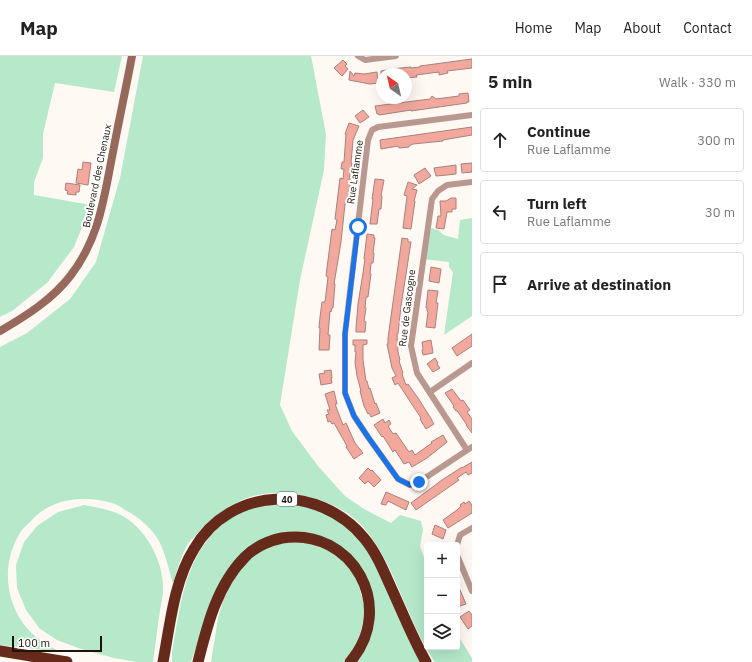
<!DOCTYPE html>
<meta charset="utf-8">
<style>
:root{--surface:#fff;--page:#f2f2f2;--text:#222;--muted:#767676;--line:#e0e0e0}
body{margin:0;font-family:"IBM Plex Sans",sans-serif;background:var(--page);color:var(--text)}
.controls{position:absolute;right:12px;bottom:12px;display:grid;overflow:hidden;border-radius:4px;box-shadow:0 4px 16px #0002}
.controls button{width:36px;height:36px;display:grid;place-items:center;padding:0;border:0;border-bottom:1px solid var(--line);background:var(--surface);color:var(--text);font:20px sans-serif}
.compass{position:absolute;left:376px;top:12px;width:36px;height:36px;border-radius:50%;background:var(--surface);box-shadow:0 4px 16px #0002;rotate:326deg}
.scale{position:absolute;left:12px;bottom:10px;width:90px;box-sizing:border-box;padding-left:4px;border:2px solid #1e130b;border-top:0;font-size:11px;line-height:14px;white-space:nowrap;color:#1e130b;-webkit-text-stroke:3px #fff;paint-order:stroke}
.stop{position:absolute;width:12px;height:12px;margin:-9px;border:3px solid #1a73e8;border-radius:50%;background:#fff}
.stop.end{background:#1a73e8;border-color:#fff;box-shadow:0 1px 4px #0008}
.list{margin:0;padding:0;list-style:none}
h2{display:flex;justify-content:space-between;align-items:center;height:52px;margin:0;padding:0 16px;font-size:17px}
h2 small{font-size:13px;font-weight:400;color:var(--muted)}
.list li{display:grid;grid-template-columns:26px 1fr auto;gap:12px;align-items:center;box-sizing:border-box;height:64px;margin:0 8px 8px;padding:0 8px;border:1px solid var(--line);border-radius:4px}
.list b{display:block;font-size:15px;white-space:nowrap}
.list p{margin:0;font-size:13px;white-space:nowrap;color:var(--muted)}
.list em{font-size:13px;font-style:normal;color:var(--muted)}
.icon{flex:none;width:22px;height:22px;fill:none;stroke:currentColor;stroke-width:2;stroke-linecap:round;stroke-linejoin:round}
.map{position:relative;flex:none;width:472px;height:606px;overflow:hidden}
header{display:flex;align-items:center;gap:24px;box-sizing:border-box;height:56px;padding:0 20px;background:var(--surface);border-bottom:1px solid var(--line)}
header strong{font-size:19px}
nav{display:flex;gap:22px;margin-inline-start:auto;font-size:14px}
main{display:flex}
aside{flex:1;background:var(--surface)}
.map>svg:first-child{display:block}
</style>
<header>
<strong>Map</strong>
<nav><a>Home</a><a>Map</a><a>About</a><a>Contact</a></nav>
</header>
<main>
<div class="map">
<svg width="472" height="606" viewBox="0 0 472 606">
<rect width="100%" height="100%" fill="#fff8f3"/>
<path fill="#b5e9ca" d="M0,0H122L114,36L55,27L43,78V102L34,126V139L91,149L74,191L47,227L12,255L0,261Z
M143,0H311L326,78L324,114L300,224L280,349L292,375L318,410L345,440L364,453L391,467L400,459L421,465L423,474L420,490L427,510V591H457V578L472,602V606H435C425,592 418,577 411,561C397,530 382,487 356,464C344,453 325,445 310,441C289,435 264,435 244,443C225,452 209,463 196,479C193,482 190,485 188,488C181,500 177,514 173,528C169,514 166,500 160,487C153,473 139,461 125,454C121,451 116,448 112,447C92,441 67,441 49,451C42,454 35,460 30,466C27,469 22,473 20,477C2,506 4,544 26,571C35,582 47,589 60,596L0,589V291L27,277L70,243L96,206L120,122Z
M472,162V260L444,279L453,216L449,211V206L423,203L431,172L438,174L444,179L458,183L460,164Z
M278,448L306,450L330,459L354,477L371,499L421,606H356L373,567L354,503L341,491L326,482L268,480L214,539L191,606H172V596C180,553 183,509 215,475C223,467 234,458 245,454C254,451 268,450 278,448Z
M84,449C96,451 107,453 119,458C146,471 165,507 163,536C162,545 160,553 159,561C157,576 155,591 153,606H137L114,602L81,593L57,584L40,573L26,554L17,532L16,509L24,486L37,470L58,456Z
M285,485L306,487L323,491L337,498L356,520L366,555L357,589L343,606H211L218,562L225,538L240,512L259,494Z"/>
<path fill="#f3a89e" stroke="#a7827d" d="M472,3V12L447,15L448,17L439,19V16L416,19L417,21L406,22V18H381V15L391,13L411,11V12L420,11V10Z
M343,4L347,8L345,10L348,13L342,20L334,12Z
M350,15L354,20L355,17L364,18L377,16L378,27L370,28L349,24Z
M468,37L469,46H466L467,47L411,55V54L379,59V58H377L375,50L430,43L432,40L436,43L459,40V38Z
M363,54L369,61L360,67L355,60Z
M349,67L359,70L353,84L351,107H352L349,124H351L348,141H347L346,148H345L341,186L334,228H335L333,252H332L331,256L330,255L328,279H330L329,294H319L320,272H319L320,261L322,246H325L328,221L326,220L332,173L335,174L337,164L335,163L340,122L343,123L344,113H341L342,106H344L346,78H345Z
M472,71V79L443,84V85L413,88L409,90V91L399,92L398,90L381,93L380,84Z
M83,106L91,107L88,129L76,127L78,113L82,114Z
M472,107V116L462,117L461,108Z
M456,109V118L447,119L436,120L434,112Z
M425,112L431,120L419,128L414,119Z
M375,123L384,124L381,140H382L381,153H379L377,168H370L373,143H372Z
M408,126L417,129L412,133L417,134L414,145H415L411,173L403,172L407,140L404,139Z
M66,127L80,129L79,136H76V139L67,138L68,135L65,134Z
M451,142H456V153H452V156H447L444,173L436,172L438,160H441L440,145H446Z
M367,178L374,179V182H375L373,197H374L373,207H371L370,218H371L370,225L368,241H366L365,252H366L364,265L366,266L365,276H356V272L358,248L363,217L365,203H364Z
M402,182L408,183V186H411L401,250L398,278H397L398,296L400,304L399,305L403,317L402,318L406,329L408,328L418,342L432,364V365L434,368L426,373L420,363L421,362L398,327L395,329L392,322L396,320L392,312L387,288H388V282Z
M431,211L441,213L439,227L429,225Z
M428,234L438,235L436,247H438L435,272L426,271L428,256L427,255V252H426Z
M472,278V290L457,300L452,292Z
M353,284H367V288L363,289V304L366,325H367L369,333L370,332L375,348L376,347L380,357L371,361L369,357L368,358L364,350L360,335H361L357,320L355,306L356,296H355V289H353Z
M431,284L433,297L423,299L422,294L423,293L422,286Z
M435,302L438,307L437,308L440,312L433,316L427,308Z
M331,314L332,322H331L332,327L321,329L319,318L325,317L324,315Z
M452,333L461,345L463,344L470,354L467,356L472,363V377L466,369H467L458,356L457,355H456L453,351L454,350L445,337Z
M334,335L337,348H335L343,369L346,367L355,387L363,397L354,403L346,391L347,390L334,367L332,368L330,365L328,366L326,359L329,358L327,354H330L325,338Z
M383,363L385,367L389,364L391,368L388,370L393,378L396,377L409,396L412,394L415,399L432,387L431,386L443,379L447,386L427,402L412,411L409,406L404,408L395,394L393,396L383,380L382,381L374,369Z
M472,406V417L468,419L466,416L457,422L459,424L416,454L411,447L442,424L462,411V412Z
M368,412L371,415L372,414L381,424L374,431L368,425L365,428L359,422Z
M386,436L409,446L406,454L388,445L386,449L381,448Z
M469,445L472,449V457L448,472L443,464L457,454L461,450L460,449L464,446L465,448Z
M435,469L446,474L443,483L432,478Z
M457,527L466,548L457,551Z
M469,555L472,559V570L468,573L460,561Z"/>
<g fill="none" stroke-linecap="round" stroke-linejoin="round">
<path stroke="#b8988f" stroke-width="6" d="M358,0L365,4L396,0
M472,59L378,71L372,74L368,84L345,278V337L354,360L368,381L398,423L410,429L419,426L472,391
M430,336L472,307
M467,394L417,317L411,290L432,143L438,135L447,129L472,126
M457,489L460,479L472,472
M457,499L472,535"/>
<path stroke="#96695c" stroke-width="8" d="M0,275C26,260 53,243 71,219C100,181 104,141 113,96C119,64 126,32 132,0"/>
<path stroke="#662a1a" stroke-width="11" d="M0,595L67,606
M163,606C170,569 174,525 194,493C230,430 319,427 364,482C375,495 382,511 389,527C401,553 412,581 426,606
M198,606C207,570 217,529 245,501C254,492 268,485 282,482C353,471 397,552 350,606"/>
</g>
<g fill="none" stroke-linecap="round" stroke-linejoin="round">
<path stroke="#1a73e8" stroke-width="5" d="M358,171L345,278V337L354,360L368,381L398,423L410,429L419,426"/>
</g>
<g text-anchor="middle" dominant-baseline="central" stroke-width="4" stroke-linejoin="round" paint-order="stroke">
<rect fill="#fff" stroke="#625a54" stroke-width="1" x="277" y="436" width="20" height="14" rx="3"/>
<g font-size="9" font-weight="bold" fill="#1e130b">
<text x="287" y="443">40</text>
</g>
<g font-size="10" fill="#1e130b" stroke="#fff">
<text transform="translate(355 116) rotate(-82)">Rue Laflamme</text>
<text transform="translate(97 120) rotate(-78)">Boulevard des Chenaux</text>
<text transform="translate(407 252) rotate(-83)">Rue de Gascogne</text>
</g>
</g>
</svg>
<div class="controls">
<button>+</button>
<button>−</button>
<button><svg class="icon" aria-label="layers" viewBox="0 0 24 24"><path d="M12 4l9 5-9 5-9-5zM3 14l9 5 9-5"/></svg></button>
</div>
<svg class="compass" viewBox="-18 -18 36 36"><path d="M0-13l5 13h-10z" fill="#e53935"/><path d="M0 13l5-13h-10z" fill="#767676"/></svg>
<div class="scale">100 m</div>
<div class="stop" style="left:358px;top:171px"></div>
<div class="stop end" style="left:419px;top:426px"></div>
</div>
<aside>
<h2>5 min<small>Walk · 330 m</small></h2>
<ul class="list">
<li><svg class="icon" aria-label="ahead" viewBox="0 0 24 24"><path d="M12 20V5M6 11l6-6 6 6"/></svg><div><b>Continue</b><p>Rue Laflamme</p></div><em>300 m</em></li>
<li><svg class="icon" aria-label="left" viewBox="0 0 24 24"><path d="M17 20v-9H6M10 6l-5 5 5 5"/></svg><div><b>Turn left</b><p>Rue Laflamme</p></div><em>30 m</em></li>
<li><svg class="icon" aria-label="arrive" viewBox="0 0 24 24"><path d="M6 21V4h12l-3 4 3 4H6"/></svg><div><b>Arrive at destination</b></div></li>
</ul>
</aside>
</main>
